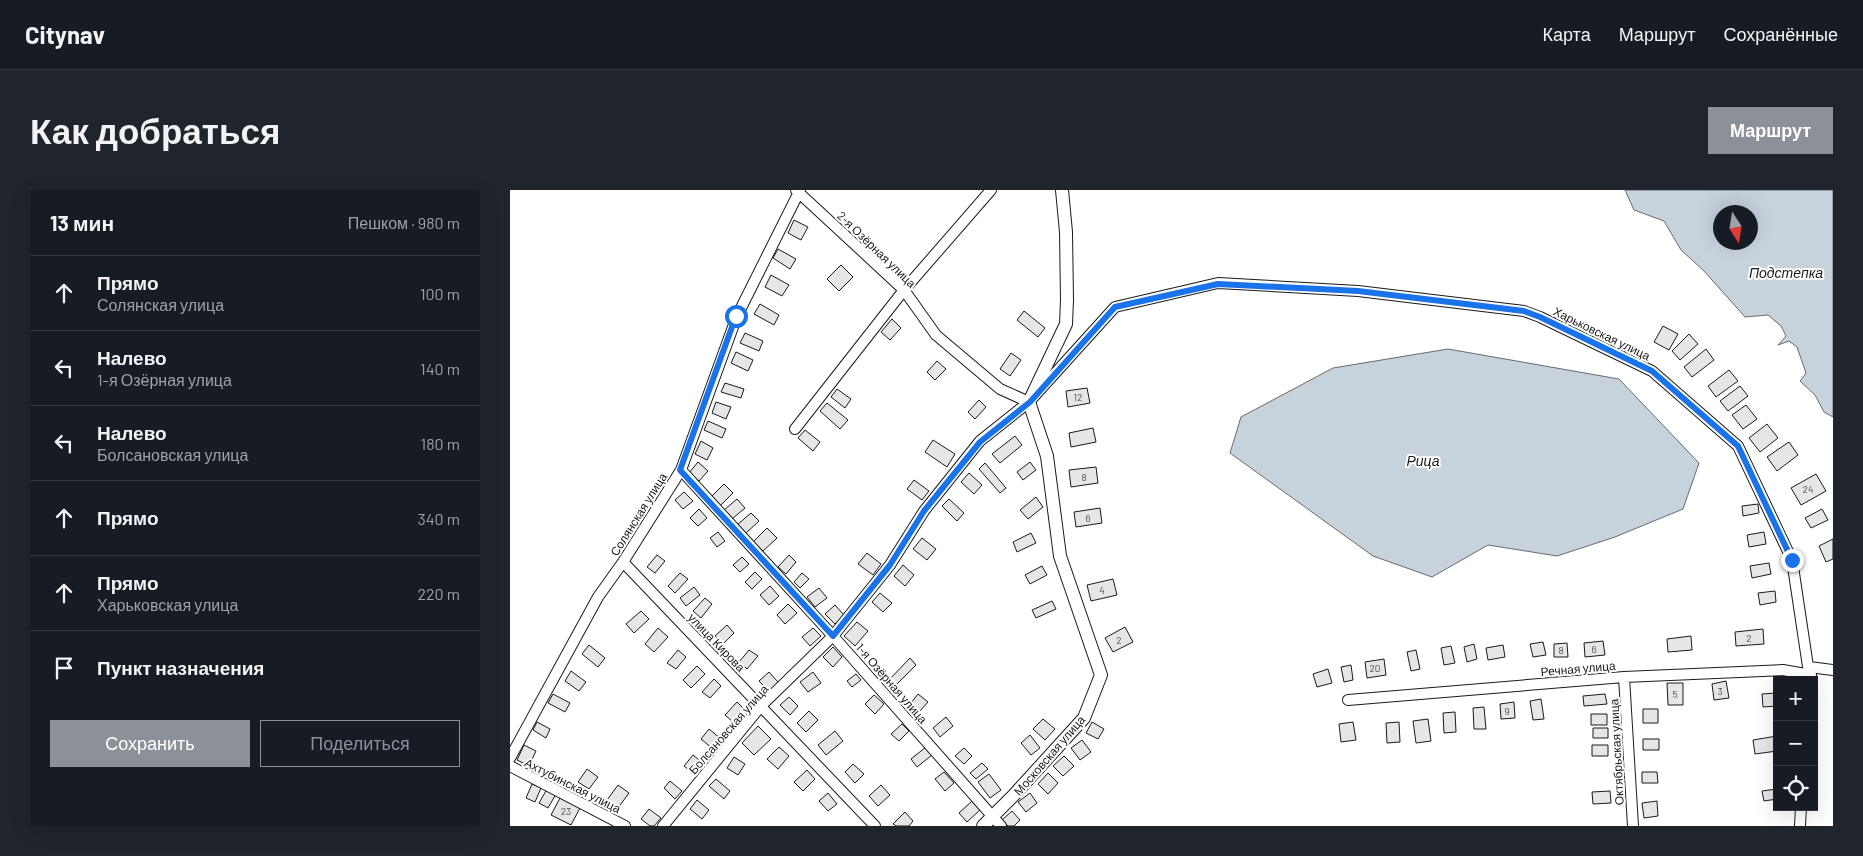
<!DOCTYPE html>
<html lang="ru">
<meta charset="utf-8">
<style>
:root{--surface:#171b24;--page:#20242c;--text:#f1f3f6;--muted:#9ea1a6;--line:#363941;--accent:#8c9099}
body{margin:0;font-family:Barlow,sans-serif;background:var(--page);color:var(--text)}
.controls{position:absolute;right:15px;bottom:15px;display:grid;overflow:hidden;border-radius:0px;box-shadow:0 5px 20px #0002}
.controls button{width:45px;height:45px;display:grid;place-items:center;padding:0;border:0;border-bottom:1px solid var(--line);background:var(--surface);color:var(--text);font:25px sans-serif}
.compass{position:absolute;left:1203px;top:15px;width:45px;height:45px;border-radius:50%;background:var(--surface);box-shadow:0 5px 20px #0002;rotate:168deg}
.stop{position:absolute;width:15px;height:15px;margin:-11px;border:4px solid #1a73e8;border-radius:50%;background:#fff}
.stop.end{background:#1a73e8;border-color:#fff;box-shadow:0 1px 5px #0008}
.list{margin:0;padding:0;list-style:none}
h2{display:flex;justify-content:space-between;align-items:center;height:65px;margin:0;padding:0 20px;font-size:21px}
h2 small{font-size:16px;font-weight:400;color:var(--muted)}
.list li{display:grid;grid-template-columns:32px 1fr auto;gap:15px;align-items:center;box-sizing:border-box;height:75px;padding:0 20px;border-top:1px solid var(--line)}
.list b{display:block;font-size:19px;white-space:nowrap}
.list p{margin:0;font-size:16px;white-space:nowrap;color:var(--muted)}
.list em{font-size:16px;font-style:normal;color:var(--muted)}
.actions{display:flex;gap:10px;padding:15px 20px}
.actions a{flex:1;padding:11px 0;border:1px solid var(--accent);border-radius:0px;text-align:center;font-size:18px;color:var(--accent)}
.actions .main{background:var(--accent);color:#fff}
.icon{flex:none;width:28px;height:28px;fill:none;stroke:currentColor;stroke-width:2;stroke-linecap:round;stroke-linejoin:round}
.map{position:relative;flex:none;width:1323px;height:636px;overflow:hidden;border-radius:0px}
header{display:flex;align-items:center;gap:30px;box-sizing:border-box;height:70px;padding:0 25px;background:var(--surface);border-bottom:1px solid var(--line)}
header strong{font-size:24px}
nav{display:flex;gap:28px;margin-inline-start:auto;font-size:18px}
.intro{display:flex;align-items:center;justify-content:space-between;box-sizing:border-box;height:120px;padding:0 30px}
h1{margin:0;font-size:35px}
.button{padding:12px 22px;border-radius:0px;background:var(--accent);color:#fff;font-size:18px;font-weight:700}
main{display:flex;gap:30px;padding:0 30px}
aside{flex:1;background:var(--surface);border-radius:0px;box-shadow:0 5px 20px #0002}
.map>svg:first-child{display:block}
</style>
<header>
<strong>Citynav</strong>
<nav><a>Карта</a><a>Маршрут</a><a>Сохранённые</a></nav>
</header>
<div class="intro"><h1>Как добраться</h1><a class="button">Маршрут</a></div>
<main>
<aside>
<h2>13 мин<small>Пешком · 980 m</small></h2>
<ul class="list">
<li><svg class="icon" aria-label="ahead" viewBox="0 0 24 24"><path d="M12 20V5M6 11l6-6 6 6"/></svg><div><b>Прямо</b><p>Солянская улица</p></div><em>100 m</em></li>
<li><svg class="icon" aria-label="left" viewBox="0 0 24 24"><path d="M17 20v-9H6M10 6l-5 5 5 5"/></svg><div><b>Налево</b><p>1-я Озёрная улица</p></div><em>140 m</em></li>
<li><svg class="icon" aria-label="left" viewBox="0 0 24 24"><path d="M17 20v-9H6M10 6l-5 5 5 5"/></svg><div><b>Налево</b><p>Болсановская улица</p></div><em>180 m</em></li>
<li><svg class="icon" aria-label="ahead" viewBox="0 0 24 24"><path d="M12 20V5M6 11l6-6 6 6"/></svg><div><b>Прямо</b></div><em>340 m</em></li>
<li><svg class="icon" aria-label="ahead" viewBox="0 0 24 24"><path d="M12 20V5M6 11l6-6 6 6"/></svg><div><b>Прямо</b><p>Харьковская улица</p></div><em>220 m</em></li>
<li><svg class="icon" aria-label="arrive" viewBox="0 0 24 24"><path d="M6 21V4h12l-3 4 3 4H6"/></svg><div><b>Пункт назначения</b></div></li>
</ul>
<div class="actions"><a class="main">Сохранить</a><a>Поделиться</a></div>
</aside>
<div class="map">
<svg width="1323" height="636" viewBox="0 0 1323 636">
<rect width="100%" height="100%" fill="#fff"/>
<path fill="#c6d2dc" stroke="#6a6a6a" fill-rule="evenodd" d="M1115,0H1323V227L1314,222L1305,205L1290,191L1296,183L1287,157L1279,151L1268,155L1276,146L1271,136L1258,125L1235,127L1194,81L1171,60L1154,31L1124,20ZM1210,22H1240V52H1210Z
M938,159L1109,189L1189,273L1173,319L1105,347L1047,366L978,355L922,387L863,366L720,263L731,227L823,178Z"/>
<path fill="#e6e6e6" stroke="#1a1a1a" d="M284,30L298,37L291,50L278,43Z
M268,59L286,69L280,79L263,68Z
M331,75L343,87L329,101L317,89Z
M261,85L279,95L272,106L255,97Z
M250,114L269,125L264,135L244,124Z
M514,121L535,138L528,147L507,130Z
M382,129L391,138L380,150L371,142Z
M1153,136L1168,144L1159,160L1144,152Z
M235,143L253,151L249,161L230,153Z
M1179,144L1188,154L1170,170L1162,161Z
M1196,159L1204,170L1182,187L1174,177Z
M226,162L243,170L238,181L221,173Z
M501,163L511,170L500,186L490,179Z
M427,171L436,179L425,190L417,182Z
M1219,180L1228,191L1206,207L1198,196Z
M215,193L234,199L231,208L211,202Z
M1230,196L1238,206L1218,221L1210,211Z
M577,198L580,213L558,217L556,201Z
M327,199L341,209L335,218L321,207Z
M469,210L476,217L465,229L458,222Z
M206,212L221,217L216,229L202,223Z
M317,213L338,230L330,239L310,221Z
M1236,215L1247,229L1233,239L1222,225Z
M198,231L216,239L212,248L194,240Z
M1257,234L1268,248L1250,262L1239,248Z
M583,238L586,252L561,257L559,243Z
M295,240L310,252L303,261L288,248Z
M505,246L512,255L490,273L482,264Z
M423,250L445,264L437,277L415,262Z
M191,251L203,258L197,270L185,264Z
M1279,252L1288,265L1267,281L1257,267Z
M188,272L198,281L189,291L179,283Z
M520,272L526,280L513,290L507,282Z
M475,273L496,298L490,303L469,279Z
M586,277L588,293L561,297L559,280Z
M459,283L472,295L464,304L451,292Z
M1306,284L1316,301L1291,315L1281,298Z
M404,290L419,301L412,310L397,299Z
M214,294L223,303L210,316L201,307Z
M174,302L183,311L173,319L165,310Z
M526,307L533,317L518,329L510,320Z
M227,309L235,318L222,329L214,320Z
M439,309L454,323L447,331L432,316Z
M1248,314L1249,323L1233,326L1232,316Z
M590,318L592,333L566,337L564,322Z
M189,319L197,328L188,336L180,328Z
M1312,319L1318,330L1301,338L1295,328Z
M241,323L249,331L235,344L227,335Z
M257,338L267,348L253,361L243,352Z
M208,342L215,351L207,357L200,348Z
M1254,342L1256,354L1239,357L1237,345Z
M521,343L526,353L507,362L503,352Z
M412,348L426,359L417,370L403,359Z
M1323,349V369L1316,372L1309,356Z
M357,363L371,374L363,385L348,374Z
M147,365L155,371L145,383L137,377Z
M279,365L286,372L276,384L268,377Z
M232,367L239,374L230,382L223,375Z
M1259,373L1261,384L1242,388L1240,376Z
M393,375L404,385L395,396L384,386Z
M532,376L537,385L520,394L515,385Z
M245,382L252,389L242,399L235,392Z
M170,383L178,389L165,403L158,396Z
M292,383L299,389L290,398L284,392Z
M603,389L607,405L581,411L577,395Z
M260,396L269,406L259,415L250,405Z
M184,397L190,405L176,416L170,408Z
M309,398L317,408L305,417L297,407Z
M1265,401L1266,412L1250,415L1248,403Z
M370,403L382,413L373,422L362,412Z
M195,408L202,414L191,428L183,421Z
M542,411L546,419L526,428L522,420Z
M278,414L287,423L275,434L267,425Z
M325,415L334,425L325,434L315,424Z
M131,421L139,429L124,443L116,434Z
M347,432L358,441L345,456L334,446Z
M217,435L224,443L213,454L205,446Z
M615,437L623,452L603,462L595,448Z
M148,438L158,447L144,462L135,454Z
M303,438L311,446L300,456L292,447Z
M1253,439L1254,454L1226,456L1225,442Z
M1181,446L1182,460L1158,462L1157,449Z
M1093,451L1095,465L1075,467L1074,453Z
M1033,452L1036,465L1023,467L1020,454Z
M1057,453L1058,467H1044V454Z
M964,454L967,469L957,472L954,457Z
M79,455L95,468L88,477L72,464Z
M993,455L995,467L978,470L976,458Z
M941,456L945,473L934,475L931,458Z
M323,457L332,467L323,477L313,467Z
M168,460L176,467L166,479L157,473Z
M239,460L248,466L237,479L229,472Z
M906,460L910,479L901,481L897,462Z
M400,468L406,475L384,497L378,491Z
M874,469L876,485L857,488L855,472Z
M841,475L843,490L834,492L831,477Z
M187,476L195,484L181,498L173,490Z
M818,479L822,493L807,497L803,484Z
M61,481L76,492L69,501L55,491Z
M259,482L268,492L259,501L249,491Z
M303,482L311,493L298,502L290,492Z
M346,484L351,490L342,497L337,491Z
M204,489L211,496L200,508L192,502Z
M1216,491L1219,508L1204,510L1202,494Z
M1157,493H1173V515H1158Z
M1266,503L1267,516L1253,517L1252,504Z
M43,504L60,513L55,522L38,513Z
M408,504L418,512L410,521L401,513Z
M1095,504L1097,514L1074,516L1073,506Z
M364,505L374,514L365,524L355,514Z
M279,507L288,516L280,525L270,515Z
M1031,509L1034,529L1023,530L1020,511Z
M227,512L236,521L224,533L215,525Z
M1004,512L1005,528L991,529L990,514Z
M974,517L976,539H964L963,518Z
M1133,519H1148V533H1133Z
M299,521L308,530L296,542L287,533Z
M945,522L946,542L934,543L933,523Z
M1081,524H1097V535H1081Z
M436,527L443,536L430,547L423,538Z
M533,529L545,539L535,550L523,539Z
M918,529L921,551L906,553L903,531Z
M27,532L40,539L36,548L23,540Z
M582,532L594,539L588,549L576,543Z
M843,532L846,550L831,552L829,534Z
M889,532L890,552L877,553L876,533Z
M392,534L399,541L389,551L381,544Z
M248,536L261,549L244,565L232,553Z
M1083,538H1098V548H1083Z
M199,539L211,549L203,559L191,549Z
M325,541L333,551L316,565L308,555Z
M520,545L530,558L521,565L511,553Z
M1267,546V561L1245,564L1243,550Z
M1133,549H1149V560H1133Z
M572,550L581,562L570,570L561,558Z
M14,555L26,561L19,576L7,570Z
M1082,555H1098V566H1082Z
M269,557L279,566L268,579L257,569Z
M416,557L422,565L407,577L401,569Z
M454,558L462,566L454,574L445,566Z
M183,565L194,574L185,585L174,576Z
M554,566L564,576L553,586L543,576Z
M224,567L235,574L228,585L217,578Z
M472,573L478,579L466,589L460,583Z
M343,574L354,584L345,593L335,582Z
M77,579L88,587L79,599L68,592Z
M297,580L305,589L293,601L284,592Z
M434,582L444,593L435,601L425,589Z
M1132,582H1147L1148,593H1132Z
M538,583L548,593L538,604L528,594Z
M479,584L491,600L480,608L468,592Z
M206,589L220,601L214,609L199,596Z
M160,591L172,601L165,609L154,598Z
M22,594L31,598L25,612L16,608Z
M108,595L119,603L108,618L97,610Z
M371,595L380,605L368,616L359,606Z
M37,599L46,604L38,618L29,613Z
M1267,599V609L1254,611L1252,601Z
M1100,601L1101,613L1083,614L1082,602Z
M318,603L327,614L318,621L309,611Z
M520,603L527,613L516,622L508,612Z
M50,608L70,618L61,635L41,625Z
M187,610L199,620L192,629L180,619Z
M462,611L470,620L457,632L449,623Z
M1147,611L1148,626L1134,628L1132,613Z
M139,619L151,628L144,636H140L131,629Z
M502,621L510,630L504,636H498L492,630Z
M395,622L403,631L399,636H386L383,634Z"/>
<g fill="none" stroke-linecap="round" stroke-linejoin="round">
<defs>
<path id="minor" d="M286,0L394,100L426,145L490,199L519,212
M285,239L394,100L481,0
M171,280L323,446L491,636
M113,372L365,636
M1299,477L1323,480
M1114,487L1123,636
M838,510L1114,487L1273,480L1301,485
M0,568L88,407L113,372L171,280L227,126L290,0
M0,576L115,636
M153,636L251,516L323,446L380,375L414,321L470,251L519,212L605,117L708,93L848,101L1014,121L1030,127L1142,181L1228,256L1282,370L1300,490
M1290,636L1291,617"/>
<path id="tertiary" d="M473,636L503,606L574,528L591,485L550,366L537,266L519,212L556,134L557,110L556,42L552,0"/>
</defs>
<use href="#minor" stroke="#1a1a1a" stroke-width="12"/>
<use href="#tertiary" stroke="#1a1a1a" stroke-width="14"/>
<use href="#minor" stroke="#fff" stroke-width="10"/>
<use href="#tertiary" stroke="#fff" stroke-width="12"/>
</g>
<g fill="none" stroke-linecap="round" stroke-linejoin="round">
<path stroke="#1a73e8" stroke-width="6" d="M226,126L170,280L323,446L380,375L414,321L470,252L520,212L605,117L708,94L848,101L1014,121L1030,127L1142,181L1228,256L1282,370"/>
</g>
<g text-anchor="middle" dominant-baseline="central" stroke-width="4" stroke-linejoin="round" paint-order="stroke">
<g font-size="10" fill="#4d4d4d">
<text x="568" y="207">12</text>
<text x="574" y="287">8</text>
<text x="1298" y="299">24</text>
<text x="578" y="328">6</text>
<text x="592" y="400">4</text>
<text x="1239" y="448">2</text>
<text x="609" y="450">2</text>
<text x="1084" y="459">6</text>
<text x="1051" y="460">8</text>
<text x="865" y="478">20</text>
<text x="1210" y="501">3</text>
<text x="1165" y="504">5</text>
<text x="997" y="521">9</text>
<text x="56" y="621">23</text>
</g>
<g font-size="12" fill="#1a1a1a" stroke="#fff">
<text transform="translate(367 59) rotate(44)">2-я Озёрная улица</text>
<text transform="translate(1092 143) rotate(26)">Харьковская улица</text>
<text transform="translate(128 324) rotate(-58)">Солянская улица</text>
<text transform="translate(207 452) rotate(46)">улица Кирова</text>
<text transform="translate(1068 478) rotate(-5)">Речная улица</text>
<text transform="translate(382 493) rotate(49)">1-я Озёрная улица</text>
<text transform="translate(218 539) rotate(-49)">Болсановская улица</text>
<text transform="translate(1106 562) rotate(-93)">Октябрьская улица</text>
<text transform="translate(539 565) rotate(-49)">Московская улица</text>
<text transform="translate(63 595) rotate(27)">Ахтубинская улица</text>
</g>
<g font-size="14" font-style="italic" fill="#1a1a1a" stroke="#fff">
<text x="1276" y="82">Подстепка</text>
<text x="913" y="270">Рица</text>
</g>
</g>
</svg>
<div class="controls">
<button>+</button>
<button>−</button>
<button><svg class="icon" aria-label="locate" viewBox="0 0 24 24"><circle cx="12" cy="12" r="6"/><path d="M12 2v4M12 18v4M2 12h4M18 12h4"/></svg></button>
</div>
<svg class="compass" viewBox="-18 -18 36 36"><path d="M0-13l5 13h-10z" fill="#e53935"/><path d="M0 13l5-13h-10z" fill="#9ea1a6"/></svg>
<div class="stop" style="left:226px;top:126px"></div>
<div class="stop end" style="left:1282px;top:370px"></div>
</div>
</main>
